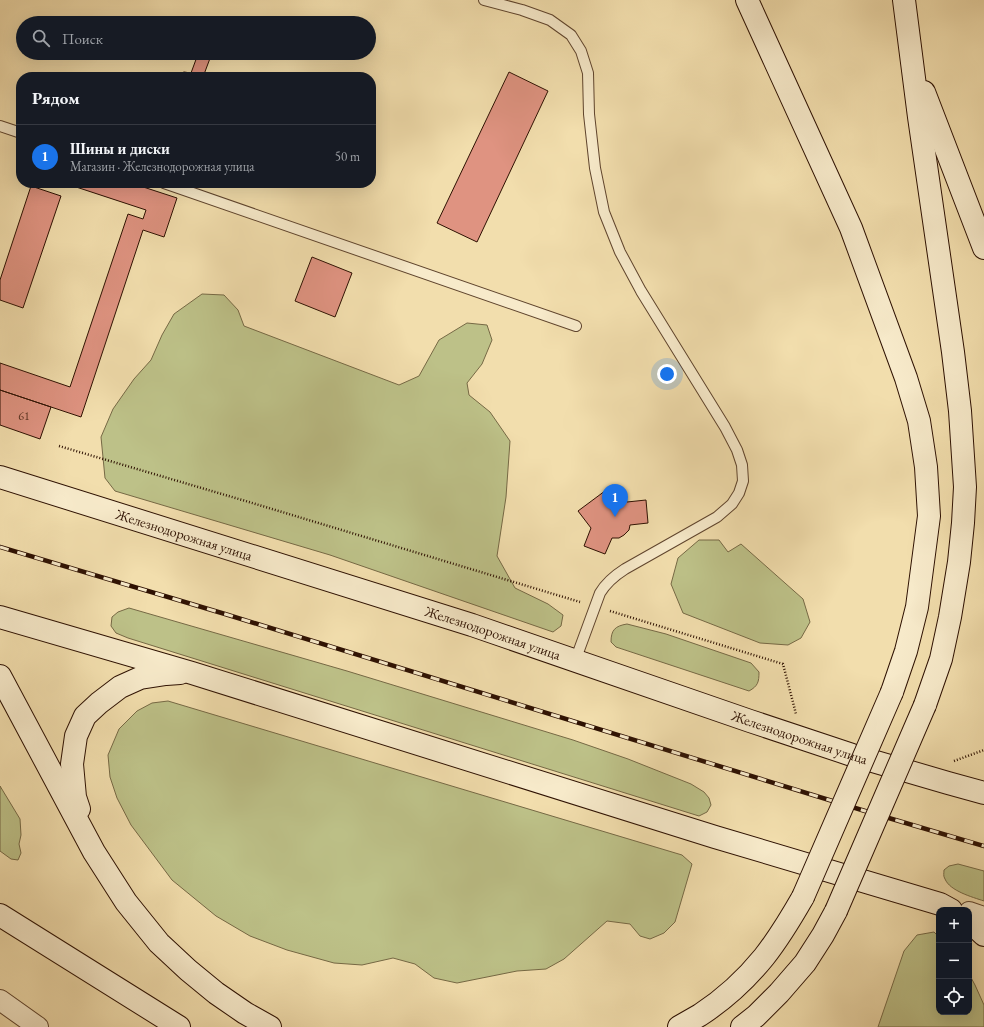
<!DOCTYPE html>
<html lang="ru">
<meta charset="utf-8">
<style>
:root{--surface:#171b24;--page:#242831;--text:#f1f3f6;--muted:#9ea1a6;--line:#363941;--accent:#1a73e8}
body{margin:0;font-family:"EB Garamond",serif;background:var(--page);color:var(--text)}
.controls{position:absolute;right:12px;bottom:12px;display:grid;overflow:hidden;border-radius:8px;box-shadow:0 4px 16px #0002}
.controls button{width:36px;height:36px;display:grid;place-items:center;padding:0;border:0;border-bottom:1px solid var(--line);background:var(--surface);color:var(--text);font:20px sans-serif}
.you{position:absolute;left:667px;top:374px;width:14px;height:14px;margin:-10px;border:3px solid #fff;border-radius:50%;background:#1a73e8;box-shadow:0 0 0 6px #1a73e833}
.badge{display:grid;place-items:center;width:26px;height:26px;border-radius:50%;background:var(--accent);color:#fff;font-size:13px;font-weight:700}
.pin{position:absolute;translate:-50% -33px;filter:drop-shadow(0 1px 2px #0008)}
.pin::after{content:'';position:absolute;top:21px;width:14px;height:12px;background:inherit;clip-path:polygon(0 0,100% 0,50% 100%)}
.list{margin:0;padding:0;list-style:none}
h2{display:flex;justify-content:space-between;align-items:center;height:52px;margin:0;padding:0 16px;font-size:17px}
h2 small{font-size:13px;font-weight:400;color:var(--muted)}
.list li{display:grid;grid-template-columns:26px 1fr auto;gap:12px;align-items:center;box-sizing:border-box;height:64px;padding:0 16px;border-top:1px solid var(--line)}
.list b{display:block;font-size:15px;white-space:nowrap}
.list p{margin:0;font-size:13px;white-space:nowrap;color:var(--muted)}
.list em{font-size:13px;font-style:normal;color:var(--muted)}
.icon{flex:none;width:22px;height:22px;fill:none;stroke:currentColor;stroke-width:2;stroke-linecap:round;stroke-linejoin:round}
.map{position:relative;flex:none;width:984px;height:1027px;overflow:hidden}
.search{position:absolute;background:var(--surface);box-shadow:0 4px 16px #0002;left:16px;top:16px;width:360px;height:44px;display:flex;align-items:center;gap:10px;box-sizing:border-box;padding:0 14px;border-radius:22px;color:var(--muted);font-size:15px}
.panel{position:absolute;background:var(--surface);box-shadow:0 4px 16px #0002;left:16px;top:72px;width:360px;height:116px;border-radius:16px}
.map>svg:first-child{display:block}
</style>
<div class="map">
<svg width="984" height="1027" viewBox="0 0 984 1027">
<rect width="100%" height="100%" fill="#f2dead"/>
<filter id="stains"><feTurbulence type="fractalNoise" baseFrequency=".005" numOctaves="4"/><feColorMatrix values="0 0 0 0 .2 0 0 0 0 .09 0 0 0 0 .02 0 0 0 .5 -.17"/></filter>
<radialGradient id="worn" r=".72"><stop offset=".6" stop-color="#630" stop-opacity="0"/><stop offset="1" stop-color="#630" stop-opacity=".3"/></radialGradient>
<path fill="#bdc188" stroke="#766945" d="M202,294L224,295L238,310L244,326L399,385L419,376L439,340L467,323L487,325L492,340L482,364L467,383L469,395L490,412L510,441L506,497L497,556L515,588L548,604L563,615L561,626L553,632L330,555L115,491L105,478L101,437L113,409L134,379L151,360L162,335L174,314Z
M699,540H719L728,552L741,544L803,599L810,622L801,638L788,645L760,643L683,613L671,584L678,558Z
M129,608L347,671L573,740L628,759L691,784L704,792L709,798L711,805L707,812L699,816L128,638L116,633L111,626L112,617L118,612Z
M627,624L666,634L751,663L759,672C759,682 758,686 749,691L616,647L611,642C611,630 615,626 627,624Z
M168,701L682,855L692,864L675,922L664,933L650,939L640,936L630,924L607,921L564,959L546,969L517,971L457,983L434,978L415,964L393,958L362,965L334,963L287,950L250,936L216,916L172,880L131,825L117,798L110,777L108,755L119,729L137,711L152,703Z
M0,786L20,819L21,835L19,844L21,853L18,860L11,859L0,851Z
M958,864L984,871V901C972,897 950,891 945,879C943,876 944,873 944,870L949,866Z
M934,932L939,937V1012H969V974L975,985L984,1005V1027H878L904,951L917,935Z"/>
<path fill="#df9381" stroke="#2e1102" d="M197,53H212L203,77H175L179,74L184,72L191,73L198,54Z
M509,72L548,91L477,242L437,223Z
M64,183H131L177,198L164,237L143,230L81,417L0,390V363L70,387L128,214L143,219L146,210Z
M31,186L61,196L23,308L0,300V280Z
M312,257L352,273L335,317L295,301Z
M0,390L51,407L40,439L0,425Z
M613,485L627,502L646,500L648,523L630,525L629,530L624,535L619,538H612L605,554L584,546L591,528L578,511Z"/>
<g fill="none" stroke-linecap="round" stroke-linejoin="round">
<defs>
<path id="lane" d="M484,0L522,10L550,20L571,35L581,51L588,73L589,114L595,168L604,212L620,252L641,291L725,427L737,450L742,465L743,481L739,493L732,504L717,517L625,569C614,576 606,583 600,593L575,661
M0,126L21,133
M164,183L576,326"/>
<path id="street" d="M969,912L984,917
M0,1000L38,1027"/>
<g id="secondary">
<path d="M747,0L851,228L906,378L919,421L926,467L929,516L917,607L906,651L892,692"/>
<path d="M904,0L919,117L953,352L960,411L965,487L963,523L959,562L950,617L941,659L925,705"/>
<path d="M924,92L984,248"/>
<path id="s1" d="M0,477L472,625L750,721L852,755L948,783L984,793"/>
<path d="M0,617L192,673L715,837L940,904L951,910"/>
<path d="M0,676L94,852L126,902L159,943L188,970L216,993L245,1013L270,1027"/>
<path d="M79,809L75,797L72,764L76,736L85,716L99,703L120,687L140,678L166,674L180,673"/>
<path d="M0,915L179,1027"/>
<path d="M969,921L984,935"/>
<path d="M679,1027C686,1023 693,1019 700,1015C723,1000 747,978 764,957C779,938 791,918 803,897"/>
<path d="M742,1027L756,1016L779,993L805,963L823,935L836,911"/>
</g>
</defs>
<use href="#lane" stroke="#5f442d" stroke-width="12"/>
<use href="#street" stroke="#5f442d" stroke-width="22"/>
<use href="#secondary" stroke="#2e1102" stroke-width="24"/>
<path stroke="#2e1102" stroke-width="2.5" stroke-dasharray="1 2" stroke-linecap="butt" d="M59,446L249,502L580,602
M610,611L783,664L796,714
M954,761L984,750"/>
<use href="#lane" stroke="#f7eaca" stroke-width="10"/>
<use href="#street" stroke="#f7eaca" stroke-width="20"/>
<use href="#secondary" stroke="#f7eaca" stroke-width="22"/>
<defs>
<path id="rail" d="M0,547L225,614L865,811L984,846"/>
</defs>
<use href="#rail" stroke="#2e1102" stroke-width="4.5"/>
<use href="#rail" stroke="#f7eaca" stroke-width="3" stroke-dasharray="9" stroke-linecap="butt"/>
<defs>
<path id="secondary-bridge" d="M803,897L892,692
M836,911L925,705"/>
</defs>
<use href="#secondary-bridge" stroke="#2e1102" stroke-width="24" stroke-linecap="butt"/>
<use href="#secondary-bridge" stroke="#f7eaca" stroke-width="22"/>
</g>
<g text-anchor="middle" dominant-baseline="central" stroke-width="3" stroke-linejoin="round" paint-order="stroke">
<g font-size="12" fill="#5a3222">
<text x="24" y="416">61</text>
</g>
<g font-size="14" fill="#2e1102" stroke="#f7eaca">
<text stroke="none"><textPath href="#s1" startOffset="193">Железнодорожная улица</textPath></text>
<text stroke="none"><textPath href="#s1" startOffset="517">Железнодорожная улица</textPath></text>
<text stroke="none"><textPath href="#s1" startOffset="841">Железнодорожная улица</textPath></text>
</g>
</g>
<rect width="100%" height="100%" filter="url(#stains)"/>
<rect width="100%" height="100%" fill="url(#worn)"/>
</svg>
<div class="controls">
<button>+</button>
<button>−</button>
<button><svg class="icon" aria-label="locate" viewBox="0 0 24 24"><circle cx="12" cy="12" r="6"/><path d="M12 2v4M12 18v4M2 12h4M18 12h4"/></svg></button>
</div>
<div class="you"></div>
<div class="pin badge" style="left:615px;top:517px">1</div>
<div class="search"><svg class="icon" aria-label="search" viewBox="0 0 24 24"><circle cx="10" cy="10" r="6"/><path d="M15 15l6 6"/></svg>Поиск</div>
<section class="panel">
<h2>Рядом<small></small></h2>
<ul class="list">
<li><span class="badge">1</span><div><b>Шины и диски</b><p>Магазин · Железнодорожная улица</p></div><em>50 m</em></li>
</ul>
</section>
</div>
